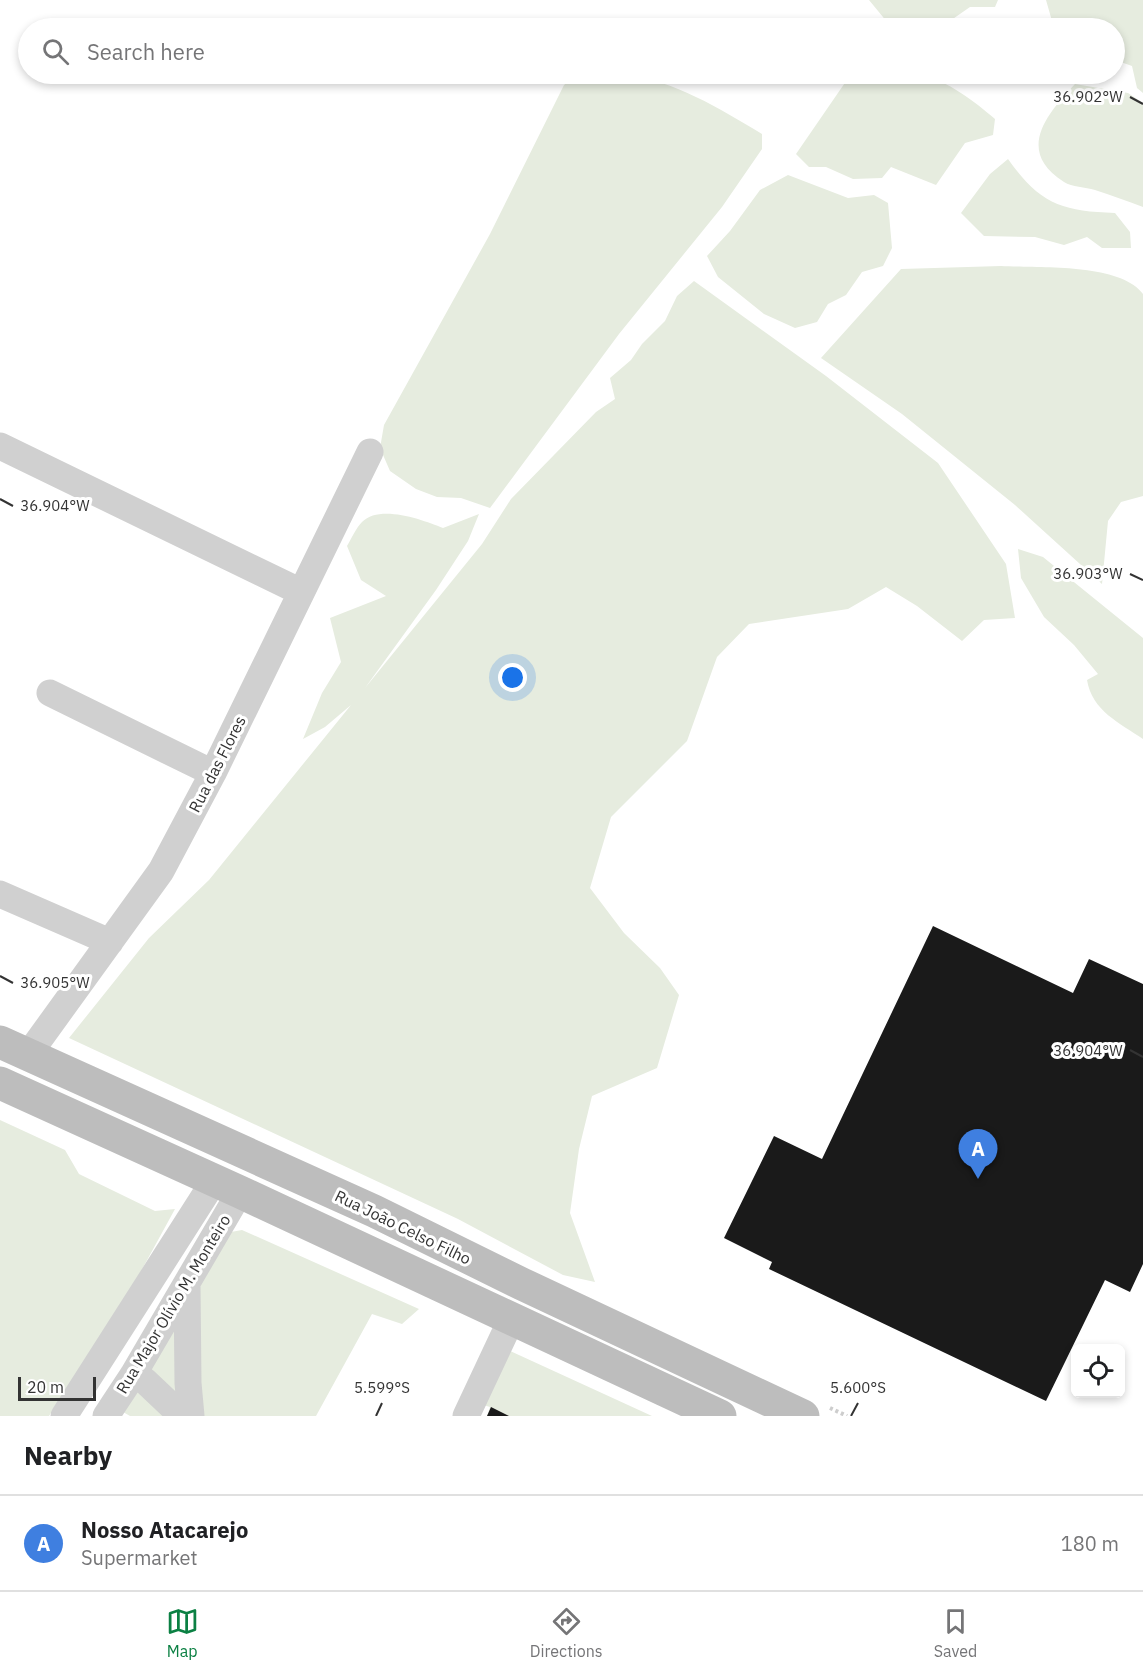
<!DOCTYPE html>
<meta charset="utf-8">
<style>
:root{--surface:#fff;--page:#f6f6f6;--text:#202124;--muted:#757577;--line:#e0e0e0;--accent:#0b8043}
body{margin:0;font-family:"IBM Plex Sans",sans-serif;background:var(--page);color:var(--text)}
.controls{position:absolute;right:18px;bottom:18px;display:grid;overflow:hidden;border-radius:9px;box-shadow:0 3px 9px #0003}
.controls button{width:54px;height:54px;display:grid;place-items:center;padding:0;border:0;border-bottom:2px solid var(--line);background:var(--surface);color:var(--text);font:30px sans-serif}
.scale{position:absolute;left:18px;bottom:15px;width:78px;box-sizing:border-box;padding-left:6px;border:3px solid #333;border-top:0;font-size:16px;line-height:21px;white-space:nowrap;color:#333;-webkit-text-stroke:4px #fff;paint-order:stroke}
.you{position:absolute;left:513px;top:678px;width:21px;height:21px;margin:-15px;border:4px solid #fff;border-radius:50%;background:#1a73e8;box-shadow:0 0 0 9px #1a73e833}
.badge{display:grid;place-items:center;width:39px;height:39px;border-radius:50%;background:var(--accent);color:#fff;font-size:20px;font-weight:700}
.pin{position:absolute;translate:-50% -50px;filter:drop-shadow(0 2px 3px #0008)}
.pin::after{content:'';position:absolute;top:32px;width:21px;height:18px;background:inherit;clip-path:polygon(0 0,100% 0,50% 100%)}
.list{margin:0;padding:0;list-style:none}
h2{display:flex;justify-content:space-between;align-items:center;height:78px;margin:0;padding:0 24px;font-size:26px}
h2 small{font-size:20px;font-weight:400;color:var(--muted)}
.list li{display:grid;grid-template-columns:39px 1fr auto;gap:18px;align-items:center;box-sizing:border-box;height:96px;padding:0 24px;border-top:2px solid var(--line)}
.list b{display:block;font-size:22px;white-space:nowrap}
.list p{margin:0;font-size:20px;white-space:nowrap;color:var(--muted)}
.list em{font-size:20px;font-style:normal;color:var(--muted)}
.icon{flex:none;width:33px;height:33px;fill:none;stroke:currentColor;stroke-width:2;stroke-linecap:round;stroke-linejoin:round}
.map{position:relative;flex:none;width:1143px;height:1416px;overflow:hidden}
.search{position:absolute;background:var(--surface);box-shadow:0 3px 9px #0003;left:18px;right:18px;top:18px;height:66px;display:flex;align-items:center;gap:15px;box-sizing:border-box;padding:0 21px;border-radius:33px;color:var(--muted);font-size:22px}
.sheet{height:174px;background:var(--surface)}
nav{display:flex;justify-content:space-around;align-items:center;box-sizing:border-box;height:84px;border-top:2px solid var(--line);background:var(--surface);font-size:16px;color:var(--muted)}
nav a{display:grid;justify-items:center;gap:3px}
nav .on{color:var(--accent)}
.map>svg:first-child{display:block}
</style>
<div class="map">
<svg width="1143" height="1416" viewBox="0 0 1143 1416">
<rect width="100%" height="100%" fill="#fff"/>
<path fill="#e6ecdf" d="M869,0H998L995,7H970L947,23V28H892Z
M1046,0H1143V93L1137,88L1132,66L1115,60L1114,28H1054Z
M578,74C593,74 609,72 624,74C675,81 719,108 762,134V149L722,207L619,334L490,508L461,498L437,497L416,489L390,471L380,448L384,425L490,234L564,85Z
M851,74C870,74 902,69 920,74C948,81 974,101 995,119L993,135L965,143L936,185L891,167L882,178L853,179L826,167H809L796,154Z
M1075,84L1128,93L1143,103V207C1127,201 1111,195 1095,190C1085,187 1072,187 1064,182C1015,151 1047,114 1075,84Z
M1008,159C1040,204 1061,211 1115,213L1130,232L1131,248H1102L1087,237L1064,245L1035,237L984,236L961,213L990,174Z
M788,175L848,198L874,195L888,203L892,248L883,266L862,272L846,295L828,304L817,322L795,328L764,314L718,277L707,256L730,231L760,190Z
M1001,266C1038,268 1121,263 1143,294V496L1121,502L1108,521L1102,584L1015,505L902,414L821,358L901,269Z
M694,281L826,376L938,463L1006,564L1015,618L984,620L962,641L917,606L886,587L848,609L749,624L717,657L687,741L611,817L590,888L624,933L660,968L679,995L657,1068L592,1096L579,1149L570,1213L595,1282L563,1275L458,1219L69,1038L149,938L209,880L351,705L325,727L303,739L322,693L341,662L330,618L386,596L361,580L347,546C351,539 356,528 362,522C380,504 423,520 443,528L479,514L468,541L436,590L365,688L482,544L511,499L596,412L615,399L610,378L631,360L642,344L665,321L677,296Z
M1018,549L1043,557L1143,638V739C1120,723 1092,711 1087,680L1098,674L1074,645L1044,617L1021,578Z
M0,1120L65,1150L79,1174L155,1211L175,1209L134,1284L49,1416H0Z
M242,1230L419,1309L402,1324L372,1314L316,1416H198L190,1297L231,1232Z
M180,1318L182,1404L145,1370Z
M506,1349L652,1416H487L490,1407L480,1404Z
M136,1391L171,1416H130L123,1412Z"/>
<path fill="#1a1a1a" d="M933,926L1073,993L1089,959L1143,984V1264L1130,1292L1105,1280L1046,1401L769,1269L772,1262L724,1238L774,1136L822,1159Z
M491,1407L509,1416H487Z"/>
<g fill="none" stroke-linecap="round" stroke-linejoin="round">
<path stroke="#cdcdcd" stroke-width="4" stroke-dasharray="3 3" stroke-linecap="butt" d="M830,1408L847,1416"/>
<path stroke="#d0d0d0" stroke-width="27" d="M0,446L301,592
M50,693L213,773
M0,894L110,942
M28,1055L161,871L213,773L370,452
M187,1285L188,1383L191,1416
M133,1375L145,1381L182,1416
M64,1416L214,1181
M106,1416L133,1375L240,1192
M466,1416L512,1318"/>
<path stroke="#bdbdbd" stroke-width="33" d="M0,1042L374,1211L522,1284L803,1416
M0,1083L240,1192L720,1416"/>
</g>
<path fill="none" stroke="#333" stroke-width="2" d="M1130,97L1143,104M0,499L13,506M1130,574L1143,580M0,976L13,983M1130,1050L1143,1057M376,1416L382,1403M851,1416L858,1403"/>
<g text-anchor="middle" dominant-baseline="central" stroke-width="6" stroke-linejoin="round" paint-order="stroke">
<g font-size="16" fill="#333" stroke="#fff">
<text transform="translate(217 764) rotate(-63)">Rua das Flores</text>
<text transform="translate(403 1227) rotate(26)">Rua João Celso Filho</text>
<text transform="translate(173 1304) rotate(-59)">Rua Major Olívio M. Monteiro</text>
</g>
</g>
<g font-size="15" text-anchor="middle" fill="#333" stroke="#fff" stroke-width="6" stroke-linejoin="round" paint-order="stroke">
<text x="1088" y="102">36.902°W</text>
<text x="55" y="511">36.904°W</text>
<text x="1088" y="579">36.903°W</text>
<text x="55" y="988">36.905°W</text>
<text x="1088" y="1056">36.904°W</text>
<text x="382" y="1393">5.599°S</text>
<text x="858" y="1393">5.600°S</text>
</g>
</svg>
<div class="controls">
<button><svg class="icon" aria-label="locate" viewBox="0 0 24 24"><circle cx="12" cy="12" r="6"/><path d="M12 2v4M12 18v4M2 12h4M18 12h4"/></svg></button>
</div>
<div class="scale">20 m</div>
<div class="you"></div>
<div class="pin badge" style="left:978px;top:1179px;background:#3f7fe0">A</div>
<div class="search"><svg class="icon" aria-label="search" viewBox="0 0 24 24"><circle cx="10" cy="10" r="6"/><path d="M15 15l6 6"/></svg>Search here</div>
</div>
<section class="sheet">
<h2>Nearby<small></small></h2>
<ul class="list">
<li><span class="badge" style="background:#3f7fe0">A</span><div><b>Nosso Atacarejo</b><p>Supermarket</p></div><em>180 m</em></li>
</ul>
</section>
<nav>
<a class="on"><svg class="icon" aria-label="map" viewBox="0 0 24 24"><path d="M3 6l6-2 6 2 6-2v14l-6 2-6-2-6 2zM9 4v14M15 6v14"/></svg>Map</a>
<a><svg class="icon" aria-label="directions" viewBox="0 0 24 24"><path d="M12 3l9 9-9 9-9-9zM9 14v-3h6M13 9l2 2-2 2"/></svg>Directions</a>
<a><svg class="icon" aria-label="saved" viewBox="0 0 24 24"><path d="M7 4h10v16l-5-4-5 4z"/></svg>Saved</a>
</nav>
